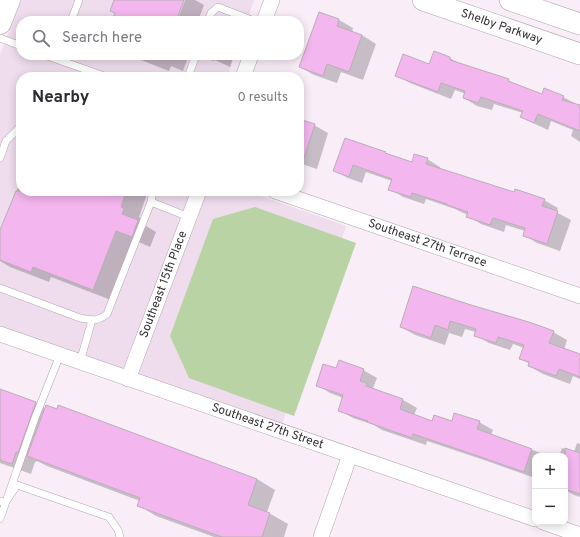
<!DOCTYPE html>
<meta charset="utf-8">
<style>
:root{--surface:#fff;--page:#f2f2f3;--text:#2b2b33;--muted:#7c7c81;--line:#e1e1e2}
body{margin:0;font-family:Overpass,sans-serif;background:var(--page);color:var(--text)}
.controls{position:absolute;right:12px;bottom:12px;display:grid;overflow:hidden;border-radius:8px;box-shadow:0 2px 10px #0003}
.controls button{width:36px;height:36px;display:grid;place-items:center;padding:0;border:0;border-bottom:1px solid var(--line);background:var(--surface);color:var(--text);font:20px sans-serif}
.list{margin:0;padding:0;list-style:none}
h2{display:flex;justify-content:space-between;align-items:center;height:52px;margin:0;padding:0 16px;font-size:17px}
h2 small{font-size:13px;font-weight:400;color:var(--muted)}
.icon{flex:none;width:22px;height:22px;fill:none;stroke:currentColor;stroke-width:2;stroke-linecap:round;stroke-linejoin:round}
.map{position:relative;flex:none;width:580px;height:537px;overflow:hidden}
.search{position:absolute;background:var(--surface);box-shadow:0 2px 10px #0003;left:16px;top:16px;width:288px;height:44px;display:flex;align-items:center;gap:10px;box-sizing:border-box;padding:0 14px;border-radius:16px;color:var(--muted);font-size:15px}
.panel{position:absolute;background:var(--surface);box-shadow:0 2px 10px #0003;left:16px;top:72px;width:288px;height:124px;border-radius:16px}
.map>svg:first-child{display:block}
</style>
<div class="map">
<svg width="580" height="537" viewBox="0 0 580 537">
<rect width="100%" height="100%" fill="#f9edf8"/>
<path fill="#efdded" d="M21,0H254L247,21H21V55H235L227,77H21V191H247L346,226L278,437L0,339V55Z"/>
<path fill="#b9d3a4" d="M255,207L356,243L294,416L189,378L170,336L213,219Z"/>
<path fill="#0003" d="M121,0H183L176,20L177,21L185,0H195L204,5L198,21H113Z
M339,20L353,28L352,32L362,35L376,44L363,80L341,72L337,83L314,75L300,67Z
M434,53L450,58L460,64L508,80L518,86L542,95L563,97L580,106V142L571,136L573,130L551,121L548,130L535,124L522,117L523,113L494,104L492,110L477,106L464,98L466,94L455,90L451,99L410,83L396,75L430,65Z
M128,55H189L183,71L171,66L169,71Z
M199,55H234L230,67L215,60L213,61Z
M299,119L314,125L328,133L317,169L299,163Z
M345,139L412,163L427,159L440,167V170L514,193L544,200L558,208L556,212L571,220L560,251L537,243L524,235L525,231L506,225L504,232L481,224L468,216V215L461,212L455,209L426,199L424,204L403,197L390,189L392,181L366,172L362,183L348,178L335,171Z
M21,180V191H148L139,217L142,219L141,223L156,232L150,247L134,240L111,300L51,277L49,282L10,267L0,261V234Z
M414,287L553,332L567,340L564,350L580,355V379L573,376L570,384L543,374L529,366L530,364L520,358L524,348L513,344L510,350L489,343L475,335L476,332L465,329L462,337L449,333L445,345L415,335L401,327Z
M337,369L363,370L377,378L373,388L380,392L403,400L417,408L414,415L433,422H479L493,430L491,435L549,456H535V478L487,461L427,441L426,445L382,430L374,425L353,418L339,410L343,398L330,393L317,385Z
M0,390L36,403L45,408L257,479L275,490L267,512L288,524L284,537H214L156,516L138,505L140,501L47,466L37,461L36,462H35L31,474L0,463Z
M577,443L580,444V497L574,495L565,490V456H559L562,448L574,452Z"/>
<path fill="#f3b6ee" stroke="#baaeb8" d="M114,0H184L176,21H112L115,13L110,11Z
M319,12L339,19L337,26L362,35L349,72L327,64L323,76L299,67Z
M434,51L450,57V60L509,79L508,81L542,94L544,88L564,96L562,100L580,105V131L538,114L534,123L520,117L523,111L481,97L478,103L463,98L465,91L441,83L438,92L395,76L403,54L429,64Z
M299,119L315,124L302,164L299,163Z
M345,138L386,152L385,153L412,162L414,154L428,158L426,164L514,192L515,189L545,199L542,206L558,211L547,244L523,236L525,228L493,218L490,225L466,217L468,212L447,205V204L412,193L411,197L388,190L392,179L353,165L349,177L333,171Z
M16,191H126L121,207L124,208L122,214L138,220L132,237L116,231L93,290L33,267L31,272L0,260V230Z
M413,286L471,305L532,323L554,331L549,343L580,354V377L559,369L556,376L528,366L529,362L519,359L524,345L498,337L496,343L474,336L476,329L450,321L448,330L435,325L431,338L400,327Z
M339,360L364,369L360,381L367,383L366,386L403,399L400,409L432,421L434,415L452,421L454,413L480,421L477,429L532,449L524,472L472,454L413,434L412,438L367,422L368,421L338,411L343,395L316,386L323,364L336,368Z
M0,389L36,402L18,453L16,452L12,464L0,460Z
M46,405L57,409L58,405L257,479L248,505L270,513L262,537H222L137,506L140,498L27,456Z
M565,448L580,453V494L565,489Z"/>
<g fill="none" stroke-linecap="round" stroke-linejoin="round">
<defs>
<path id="lane" d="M71,21L79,0
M208,21L211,13L218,7L254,21
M0,38L21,46
M44,55L56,59L57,57
M56,59L107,77
M188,77L196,55
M0,158L6,141L21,126
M151,202L189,217
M0,288L80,318C92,320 97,322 107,314L151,202L153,191
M80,362L92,320
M0,501L5,503L17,485L109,517L118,530L120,537
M0,519L35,418L60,355"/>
<g id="street">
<path d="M264,21L272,0"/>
<path d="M243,77L251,55"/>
<path id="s1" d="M275,191L580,296"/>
<path id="s2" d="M0,334L535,519"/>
<path id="s3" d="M128,379L199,191"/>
<path d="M543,522L580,535"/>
<path d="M321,537L350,455"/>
</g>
<g id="secondary">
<path id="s4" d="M423,0L580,54"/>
<path d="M510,0L580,24"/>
</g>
<path id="primary" d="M0,23L9,0"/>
</defs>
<use href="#lane" stroke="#b1a5b0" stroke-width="8"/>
<use href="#street" stroke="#b1a5b0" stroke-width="16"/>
<use href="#secondary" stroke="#b1a5b0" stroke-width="22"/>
<use href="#primary" stroke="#b1a5b0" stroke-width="23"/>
<use href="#lane" stroke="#fff" stroke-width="7"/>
<use href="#street" stroke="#fff" stroke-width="15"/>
<use href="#secondary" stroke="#fff" stroke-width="21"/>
<use href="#primary" stroke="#fff" stroke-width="22"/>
</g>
<g text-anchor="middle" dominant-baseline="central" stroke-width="3" stroke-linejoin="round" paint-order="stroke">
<g font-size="12" fill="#322e32" stroke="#fefefe">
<text stroke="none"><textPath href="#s4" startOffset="83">Shelby Parkway</textPath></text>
<text stroke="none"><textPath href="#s1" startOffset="161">Southeast 27th Terrace</textPath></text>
<text stroke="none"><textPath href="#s3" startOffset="101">Southeast 15th Place</textPath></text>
<text stroke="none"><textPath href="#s2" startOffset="283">Southeast 27th Street</textPath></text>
</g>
</g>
</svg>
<div class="controls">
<button>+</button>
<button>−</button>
</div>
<div class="search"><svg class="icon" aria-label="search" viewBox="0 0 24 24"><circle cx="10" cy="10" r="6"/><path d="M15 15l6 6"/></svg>Search here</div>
<section class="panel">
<h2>Nearby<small>0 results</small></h2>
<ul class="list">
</ul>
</section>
</div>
